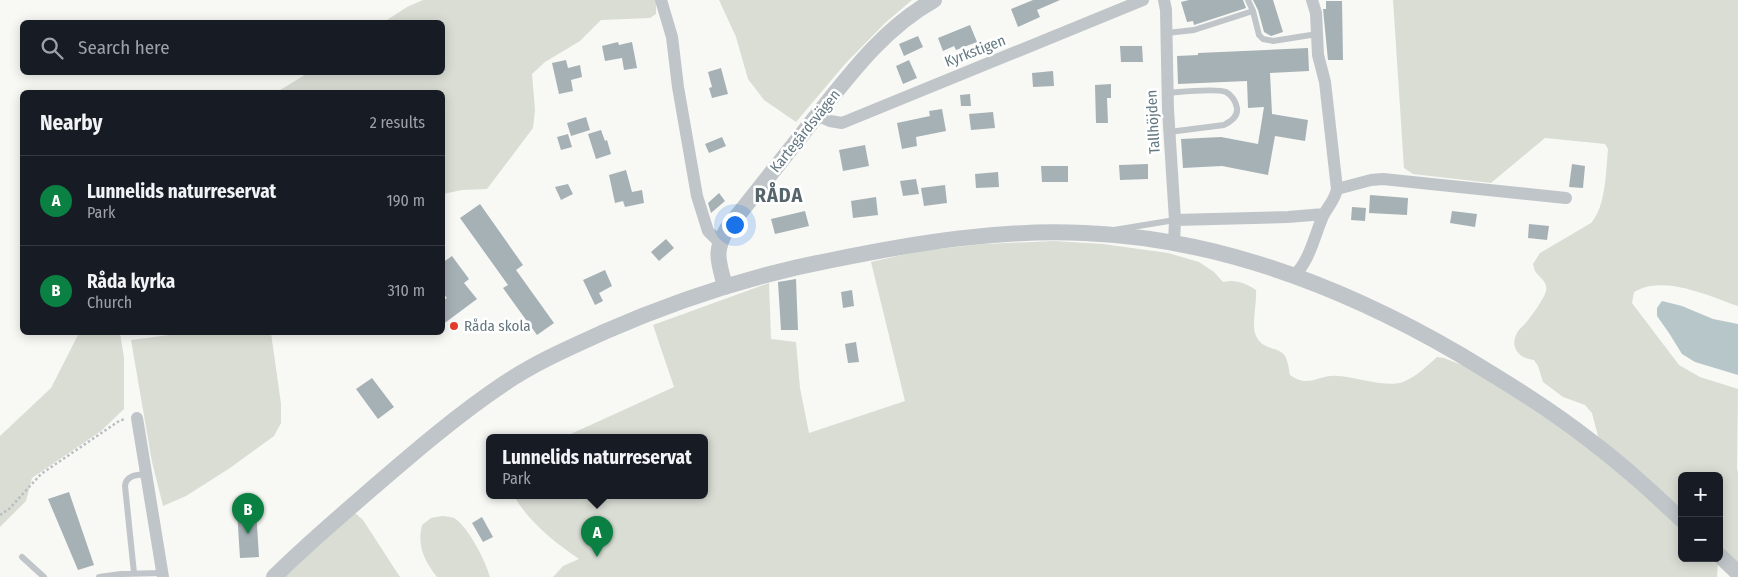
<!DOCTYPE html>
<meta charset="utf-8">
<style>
:root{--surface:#171b24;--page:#20242c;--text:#f1f3f6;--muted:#9ea1a6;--line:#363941;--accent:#0b8043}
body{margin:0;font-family:"Fira Sans Condensed",sans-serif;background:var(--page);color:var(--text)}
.controls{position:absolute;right:15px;bottom:15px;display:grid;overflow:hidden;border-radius:8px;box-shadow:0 2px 12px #0003}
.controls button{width:45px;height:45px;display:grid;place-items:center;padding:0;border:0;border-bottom:1px solid var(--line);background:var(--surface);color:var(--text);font:25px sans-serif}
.you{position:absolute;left:734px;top:224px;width:18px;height:18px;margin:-12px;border:4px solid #fff;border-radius:50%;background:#1a73e8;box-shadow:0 0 0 8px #1a73e833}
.badge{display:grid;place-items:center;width:32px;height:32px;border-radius:50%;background:var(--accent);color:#fff;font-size:16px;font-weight:700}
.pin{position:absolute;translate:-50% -41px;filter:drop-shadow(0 1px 2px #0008)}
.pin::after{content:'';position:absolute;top:26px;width:18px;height:15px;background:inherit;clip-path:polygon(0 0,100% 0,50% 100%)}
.popup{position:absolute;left:486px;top:434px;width:222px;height:65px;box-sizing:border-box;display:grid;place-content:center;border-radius:8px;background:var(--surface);filter:drop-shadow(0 1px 4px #0005);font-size:16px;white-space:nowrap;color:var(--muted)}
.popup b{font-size:19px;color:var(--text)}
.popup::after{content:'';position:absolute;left:50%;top:100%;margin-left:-10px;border:10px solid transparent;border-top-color:var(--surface)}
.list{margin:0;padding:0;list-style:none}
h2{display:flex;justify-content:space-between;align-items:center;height:65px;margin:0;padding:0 20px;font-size:21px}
h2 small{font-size:16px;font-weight:400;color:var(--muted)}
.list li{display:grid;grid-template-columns:32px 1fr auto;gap:15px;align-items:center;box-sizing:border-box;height:90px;padding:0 20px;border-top:1px solid var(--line)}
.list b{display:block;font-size:19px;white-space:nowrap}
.list p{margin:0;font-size:16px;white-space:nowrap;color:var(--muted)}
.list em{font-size:16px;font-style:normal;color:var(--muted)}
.icon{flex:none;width:28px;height:28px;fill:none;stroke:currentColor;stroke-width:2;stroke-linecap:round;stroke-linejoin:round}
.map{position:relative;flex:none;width:1738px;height:577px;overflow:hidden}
.search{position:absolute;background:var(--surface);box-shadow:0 2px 12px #0003;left:20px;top:20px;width:425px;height:55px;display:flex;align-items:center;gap:12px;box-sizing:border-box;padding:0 18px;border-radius:8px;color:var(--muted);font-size:19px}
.panel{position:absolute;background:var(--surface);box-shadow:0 2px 12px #0003;left:20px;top:90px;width:425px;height:245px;border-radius:8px}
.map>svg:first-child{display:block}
</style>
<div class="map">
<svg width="1738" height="577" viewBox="0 0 1738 577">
<rect width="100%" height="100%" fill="#f8f8f5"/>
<path fill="#d9ddd4" d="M423,0H656V14L650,18L601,20L580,41L545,62L532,74L535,110L533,128L487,189L462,190L443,194L442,92H277L308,73L442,72V22H384L407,7Z
M719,0H912L885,23L845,64L796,122L764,100L748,79L736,37Z
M1393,0H1738V306C1709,296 1663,274 1634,292L1632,303L1679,365L1700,377L1738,389L1737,469L1738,472V564L1719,547V476H1682V512L1617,456L1598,436L1592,413L1585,405L1563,397L1543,382L1538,366L1534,360C1520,359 1509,348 1517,333C1518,330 1522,327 1525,324C1531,317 1544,299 1546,291C1548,281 1540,279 1535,271C1534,269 1534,266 1533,264L1540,253L1591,223C1606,207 1606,170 1608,149L1605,144L1545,138L1491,183L1413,174L1404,168Z
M1054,241L1103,244L1168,253L1199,262L1214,272L1223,282C1236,279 1245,283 1256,290C1257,302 1252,323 1255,333C1261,352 1278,345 1285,356C1288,361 1289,370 1290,375C1309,389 1319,374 1338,376C1356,377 1387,388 1403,382C1416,377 1427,366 1437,357L1444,358L1469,368L1519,399L1588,446L1682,527V558H1714L1718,561L1717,577H553L563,566L579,559C554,542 529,522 514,496H704V438H562L674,387L653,325L769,283L771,339L796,342L800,388L809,433L905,401L871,262L920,251L984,244Z
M193,332L271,333L281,404V423L274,436L230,468L186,496L163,506L152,462L131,340Z
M79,333H120L124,358V409L101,431L32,478L26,501L0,527V436L51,388Z
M354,512L363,520L400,577H284Z
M442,516C446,516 451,517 454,518C468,526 486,562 490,577H437C424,560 417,546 422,525L431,518Z"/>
<path fill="#b7c6c8" d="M1662,301L1682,306L1713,319L1738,324V375L1695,362L1682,354L1669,333L1657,316V308Z"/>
<path fill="#a6b1b5" d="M1033,0H1060L1037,10L1040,17L1018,27L1011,9Z
M1189,0H1243L1246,8L1194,25L1193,21L1187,22L1181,2Z
M1253,0H1273L1283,32L1271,36L1264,32L1258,10Z
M1326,1H1342L1343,60H1328L1323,9H1326Z
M970,25L977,42L956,50L954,46L943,51L938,38Z
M918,36L923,47L904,56L899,44Z
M618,42L619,45L632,42L637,68L624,70L622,58L605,61L602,46Z
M1120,46H1142L1143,62H1121Z
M1308,48L1309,71L1270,73L1272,114L1308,120L1305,141L1275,136L1268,175L1222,166L1183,168L1181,139L1221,137L1258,144L1264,107L1248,108L1247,81L1178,84L1177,56L1198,55V53Z
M566,60L568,68L580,65L582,77L571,80L573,91L559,94L552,63Z
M909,60L917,78L903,84L896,66Z
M721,68L728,94L712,98L709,88L712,87L708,72Z
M1053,71L1054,86L1033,87L1032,73Z
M1111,84V98H1107L1108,123H1096L1095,85Z
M970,94L971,106H961L960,95Z
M942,109L946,131L916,137L917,146L902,149L897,123L930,116L929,111Z
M993,112L995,128L971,130L969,114Z
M586,117L590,130L571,136L567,123Z
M601,130L605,141L607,140L611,154L596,159L588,134Z
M568,134L572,147L561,150L557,137Z
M722,137L726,146L709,153L705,144Z
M865,145L869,166L843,171L839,150Z
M1148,164V179L1120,180L1119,165Z
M1572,164L1585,166L1583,188L1569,187Z
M1041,166H1068V182H1042Z
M626,170L632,192L642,190L644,203L625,207L623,201L615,203L609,175Z
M998,172L999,187L976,188L975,174Z
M916,179L919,194L903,196L900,181Z
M568,184L573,194L561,200L555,187Z
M945,185L947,203L924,206L921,188Z
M719,193L725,201L711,213L708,203Z
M1370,195L1408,198L1407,215L1369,213Z
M876,197L878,215L853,218L851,201Z
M480,204L523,265L516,270L554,323L537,335L503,288L508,285L460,218Z
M1352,207L1366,208L1365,221L1351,220Z
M805,211L809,226L775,234L771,219Z
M1452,211L1477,214L1475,227L1450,223Z
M1529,224L1549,226L1547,240L1528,238Z
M666,239L674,248L659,261L651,252Z
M452,256L469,279L464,283L477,299L442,325V301L447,298L442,292V263Z
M605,270L612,286L599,293L603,301L595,305L583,280Z
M796,279L798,330H781L778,282Z
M852,290L854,306L843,308L841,292Z
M856,342L859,362L848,363L845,344Z
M372,378L394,407L378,419L356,389Z
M69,492L94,565L78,570L48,499Z
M256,510L259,557L240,558L237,511Z
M482,517L493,537L483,542L472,523Z"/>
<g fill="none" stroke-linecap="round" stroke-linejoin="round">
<path stroke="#b9bec0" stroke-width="2.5" stroke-dasharray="2.5 2.5" stroke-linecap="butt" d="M0,515L9,509L41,474L119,421L125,419"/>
<path stroke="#bfc5c8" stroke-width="6" d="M1248,0L1253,11
M1167,33L1194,30L1253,11L1259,35L1263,39L1273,41L1317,34
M1168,93C1181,92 1215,88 1226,92C1232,95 1236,102 1237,108C1238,117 1231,121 1224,125L1169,132
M1114,230L1175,220
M22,557L44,577
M134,573L125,486C126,475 137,475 146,474
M99,577L121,574L162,573"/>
<path stroke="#bfc5c8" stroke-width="12" d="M661,0L672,37L678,87L697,196L708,231L719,242
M1164,0L1166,10L1168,110L1175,220L1174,243
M817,115L830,121L842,123L1143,0
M1337,189L1371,180L1383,179L1566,198
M1175,220L1288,217L1324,214
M1294,275C1309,263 1315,234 1323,216C1328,206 1335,200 1337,189L1325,82L1318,55L1316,13L1312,0
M137,418L163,577"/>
<path stroke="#bfc5c8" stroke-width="16" d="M725,287C719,261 713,253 727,229C756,192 786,155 815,118C850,74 884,28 934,0
M1719,555L1738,573
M274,577C304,547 336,520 368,492C412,454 457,415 505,383C536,362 571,347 604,332C677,300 753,275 832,260C915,243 999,229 1084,233C1218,238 1344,287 1459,354C1504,381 1550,409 1592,442C1624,466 1653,493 1682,520"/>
</g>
<circle fill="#e43c29" stroke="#fff" stroke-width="2" cx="454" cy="326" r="5"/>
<g text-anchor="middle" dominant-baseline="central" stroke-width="5" stroke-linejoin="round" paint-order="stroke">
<g font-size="15" fill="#637881" stroke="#fff">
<text transform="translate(975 51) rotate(-21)">Kyrkstigen</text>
<text transform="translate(1153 122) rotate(-93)">Tallhöjden</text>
<text transform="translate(805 131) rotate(-51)">Kartegårdsvägen</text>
</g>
<g font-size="15" fill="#637881" stroke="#fff" text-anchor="start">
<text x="464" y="326">Råda skola</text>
</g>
<g font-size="20" font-weight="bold" letter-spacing="1" fill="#55656c" stroke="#fff">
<text x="779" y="195">RÅDA</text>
</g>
</g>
</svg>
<div class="controls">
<button>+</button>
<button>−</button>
</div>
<div class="you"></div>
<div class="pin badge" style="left:597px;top:557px">A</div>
<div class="popup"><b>Lunnelids naturreservat</b>Park</div>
<div class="pin badge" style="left:248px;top:534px">B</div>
<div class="search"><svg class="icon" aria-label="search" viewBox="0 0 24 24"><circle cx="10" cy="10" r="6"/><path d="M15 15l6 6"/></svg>Search here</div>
<section class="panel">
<h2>Nearby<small>2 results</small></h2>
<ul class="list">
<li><span class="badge">A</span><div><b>Lunnelids naturreservat</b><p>Park</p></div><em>190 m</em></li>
<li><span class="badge">B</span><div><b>Råda kyrka</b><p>Church</p></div><em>310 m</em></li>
</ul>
</section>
</div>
